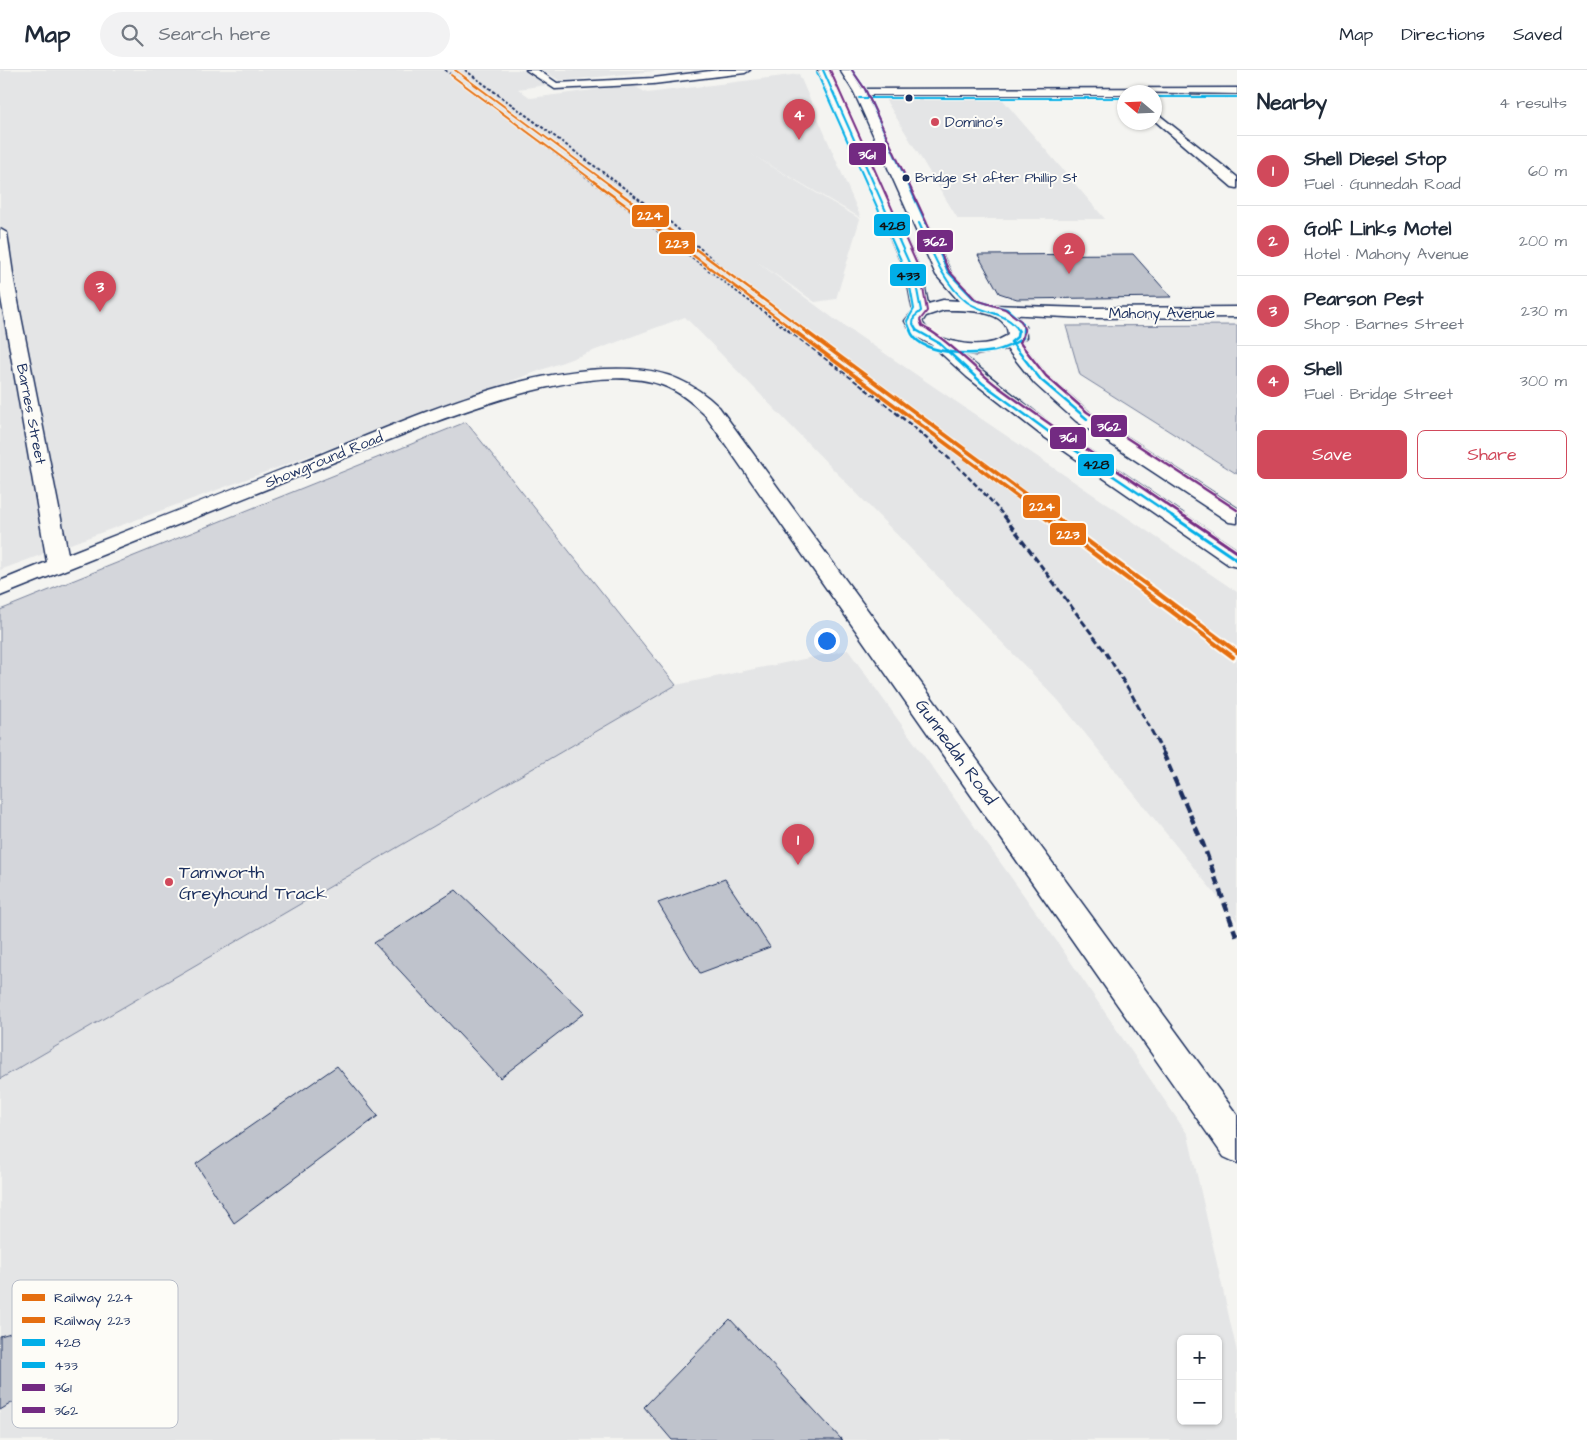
<!DOCTYPE html>
<meta charset="utf-8">
<style>
:root{--surface:#fff;--page:#f2f2f3;--text:#1f2937;--muted:#747a83;--line:#e0e1e3;--accent:#d1495b}
body{margin:0;font-family:"Architects Daughter",sans-serif;background:var(--page);color:var(--text)}
.controls{position:absolute;right:15px;bottom:15px;display:grid;overflow:hidden;border-radius:8px;box-shadow:0 1px 4px #0004}
.controls button{width:45px;height:45px;display:grid;place-items:center;padding:0;border:0;border-bottom:1px solid var(--line);background:var(--surface);color:var(--text);font:25px sans-serif}
.compass{position:absolute;left:1117px;top:15px;width:45px;height:45px;border-radius:50%;background:var(--surface);box-shadow:0 1px 4px #0004;rotate:289deg}
.you{position:absolute;left:826px;top:570px;width:18px;height:18px;margin:-12px;border:4px solid #fff;border-radius:50%;background:#1a73e8;box-shadow:0 0 0 8px #1a73e833}
.badge{display:grid;place-items:center;width:32px;height:32px;border-radius:50%;background:var(--accent);color:#fff;font-size:16px;font-weight:700}
.pin{position:absolute;translate:-50% -41px;filter:drop-shadow(0 1px 2px #0008)}
.pin::after{content:'';position:absolute;top:26px;width:18px;height:15px;background:inherit;clip-path:polygon(0 0,100% 0,50% 100%)}
.list{margin:0;padding:0;list-style:none}
h2{display:flex;justify-content:space-between;align-items:center;height:65px;margin:0;padding:0 20px;font-size:21px}
h2 small{font-size:16px;font-weight:400;color:var(--muted)}
.list li{display:grid;grid-template-columns:32px 1fr auto;gap:15px;align-items:center;box-sizing:border-box;height:70px;padding:0 20px;border-top:1px solid var(--line)}
.list b{display:block;font-size:19px;white-space:nowrap}
.list p{margin:0;font-size:16px;white-space:nowrap;color:var(--muted)}
.list em{font-size:16px;font-style:normal;color:var(--muted)}
.actions{display:flex;gap:10px;padding:15px 20px}
.actions a{flex:1;padding:11px 0;border:1px solid var(--accent);border-radius:8px;text-align:center;font-size:18px;color:var(--accent)}
.actions .main{background:var(--accent);color:#fff}
.icon{flex:none;width:28px;height:28px;fill:none;stroke:currentColor;stroke-width:2;stroke-linecap:round;stroke-linejoin:round}
.map{position:relative;flex:none;width:1237px;height:1370px;overflow:hidden}
header{display:flex;align-items:center;gap:30px;box-sizing:border-box;height:70px;padding:0 25px;background:var(--surface);border-bottom:1px solid var(--line)}
header strong{font-size:24px}
nav{display:flex;gap:28px;margin-inline-start:auto;font-size:18px}
.search{width:350px;height:45px;background:var(--page);display:flex;align-items:center;gap:12px;box-sizing:border-box;padding:0 18px;border-radius:28px;color:var(--muted);font-size:19px}
main{display:flex}
aside{flex:1;background:var(--surface)}
.map>svg:first-child{display:block}
</style>
<header>
<strong>Map</strong>
<div class="search"><svg class="icon" aria-label="search" viewBox="0 0 24 24"><circle cx="10" cy="10" r="6"/><path d="M15 15l6 6"/></svg>Search here</div>
<nav><a>Map</a><a>Directions</a><a>Saved</a></nav>
</header>
<main>
<div class="map">
<svg width="1237" height="1370" viewBox="0 0 1237 1370">
<rect width="100%" height="100%" fill="#f4f4f1"/>
<filter id="ink" filterUnits="userSpaceOnUse"><feTurbulence type="fractalNoise" baseFrequency=".02" numOctaves="2"/><feDisplacementMap in="SourceGraphic" scale="10" xChannelSelector="R" yChannelSelector="G"/><feConvolveMatrix kernelMatrix="1 2 1 2 8 2 1 2 1" color-interpolation-filters="sRGB"/></filter>
<g filter="url(#ink)">
<path fill="#e4e5e6" fill-rule="evenodd" d="M0,0H522L546,15L518,19L531,28L632,15L647,23L799,4L861,148L749,83L860,149L836,229L815,232L756,191L837,251L1237,522V851L1058,630L685,247L0,500Z
M543,0H663L560,11Z
M885,29L1003,30L1105,149H958Z
M848,580L1058,873L1188,1065L1237,1282V1370H0V1009L676,615ZM1181,1269H1218V1351H1181Z"/>
<path fill="#d4d6db" stroke="#78829c" d="M1237,255V404L1080,305L1066,256Z
M466,352L676,615L0,1009V540Z"/>
<path fill="#bfc3cc" stroke="#1b2f5e" d="M1133,184L1171,227L1017,229L999,223L978,185Z
M725,809L770,877L700,903L658,833Z
M456,820L584,943L500,1008L374,873Z
M337,996L378,1046L234,1153L196,1094Z
M730,1249L842,1370H672L644,1337Z
M25,1259L35,1262L43,1269L47,1277V1289L43,1301L36,1314L25,1325L0,1340V1266Z"/>
<g fill="none" stroke-linecap="round" stroke-linejoin="round">
<defs>
<path id="street" d="M526,0H538L557,13L653,8L719,0H750L745,3L653,14L555,19Z
M1237,18V24L1124,22V25H859L854,22L859,19Z
M1154,41L1237,107V118L1232,117L1154,50Z
M0,159L7,163L14,211L68,484C151,451 234,418 317,386C414,347 525,294 631,299C666,300 694,313 719,337L1237,1045V1093L1224,1087L705,345C692,332 679,321 662,315C598,292 486,333 424,356L0,526V511L47,492L0,222Z
M990,235L1086,238L1237,237V247L1086,248L984,243L982,240L984,237Z"/>
<path id="primary" d="M818,0H828L922,204L928,234L943,230L959,231L936,205L854,22L840,0H850L864,22L951,203L979,233L1008,240L1017,246L1025,257L1026,267L1020,272L1047,306L1090,343L1237,438V453L1229,452L1076,351L1035,314L1007,279L976,285L960,283L1053,356L1237,480V497L1229,495L1040,364L967,307L932,275L913,265L905,251L913,241L906,204ZM944,240C963,240 1008,239 1008,265C1004,267 999,270 994,272C973,278 933,272 922,252L926,246Z"/>
</defs>
<use href="#street" stroke="#1b2f5e" stroke-width="3"/>
<use href="#primary" stroke="#1b2f5e" stroke-width="3"/>
<use href="#street" fill="#fdfcf7" fill-rule="evenodd"/>
<use href="#primary" fill="#fdfcf7" fill-rule="evenodd"/>
<path stroke="#1b2f5e" stroke-width="2" stroke-dasharray="3 2" stroke-linecap="butt" d="M445,0L789,261
M465,0L670,152L735,209"/>
<path stroke="#1b2f5e" stroke-width="2.5" stroke-dasharray="5 2.5" stroke-linecap="butt" d="M788,260C864,318 943,373 1005,447"/>
<path stroke="#1b2f5e" stroke-width="3" stroke-dasharray="7 3" stroke-linecap="butt" d="M1004,446L1106,583L1132,625L1164,684"/>
<path stroke="#1b2f5e" stroke-width="4.5" stroke-dasharray="9 4.5" stroke-linecap="butt" d="M1163,683L1203,774L1237,868"/>
<defs>
<path id="bus-1-far2" d="M823,0L914,204L921,241L914,247L913,254L917,261
M919,153C931,179 943,214 967,232C984,244 1007,241 1019,261"/>
<path id="bus-1-far1" d="M916,260L939,273L982,313L1057,368L1174,447
M1018,260L1017,267L1011,272L1041,310L1087,349"/>
<path id="bus-1" d="M1172,446L1237,490"/>
<path id="bus-2-far1" d="M852,0L865,19L948,202L975,230L1007,239L1023,253V261
M817,3L908,206L914,239L907,251L911,261
M1154,27H1237
M859,28H1124"/>
<path id="bus-2" d="M910,260C919,286 973,285 995,281C1006,278 1014,274 1023,268V260"/>
<path id="bus-3-far2" d="M830,0L920,201L927,241L920,250L922,256L931,261"/>
<path id="bus-3-far1" d="M929,260C954,275 973,298 997,316C1058,361 1122,404 1185,447"/>
<path id="bus-3" d="M1184,446L1237,482"/>
<path id="bus-4-far1" d="M852,0L865,19L949,201L976,230L1005,239L1021,251L1025,261"/>
<path id="bus-4" d="M1025,260L1020,273L1046,306L1087,342L1237,440"/>
</defs>
<use href="#bus-1-far2" stroke="#fdfcf7" stroke-width="4"/>
<use href="#bus-1-far1" stroke="#fdfcf7" stroke-width="5"/>
<use href="#bus-1" stroke="#fdfcf7" stroke-width="6"/>
<use href="#bus-2-far1" stroke="#fdfcf7" stroke-width="4"/>
<use href="#bus-2" stroke="#fdfcf7" stroke-width="5"/>
<use href="#bus-3-far2" stroke="#fdfcf7" stroke-width="4"/>
<use href="#bus-3-far1" stroke="#fdfcf7" stroke-width="5"/>
<use href="#bus-3" stroke="#fdfcf7" stroke-width="6"/>
<use href="#bus-4-far1" stroke="#fdfcf7" stroke-width="4"/>
<use href="#bus-4" stroke="#fdfcf7" stroke-width="5"/>
<use href="#bus-1-far2" stroke="#01aee8" stroke-width="2"/>
<use href="#bus-1-far1" stroke="#01aee8" stroke-width="2.5"/>
<use href="#bus-1" stroke="#01aee8" stroke-width="3"/>
<use href="#bus-2-far1" stroke="#01aee8" stroke-width="2"/>
<use href="#bus-2" stroke="#01aee8" stroke-width="2.5"/>
<use href="#bus-3-far2" stroke="#732a82" stroke-width="2"/>
<use href="#bus-3-far1" stroke="#732a82" stroke-width="2.5"/>
<use href="#bus-3" stroke="#732a82" stroke-width="3"/>
<use href="#bus-4-far1" stroke="#732a82" stroke-width="2"/>
<use href="#bus-4" stroke="#732a82" stroke-width="2.5"/>
<defs>
<path id="rail-1-far3" d="M455,0L610,115"/>
<path id="rail-1-far2" d="M608,114L806,261"/>
<path id="rail-1-far1" d="M804,260L1056,447"/>
<path id="rail-1" d="M1054,446L1237,582"/>
<path id="rail-2-far3" d="M451,5L599,115"/>
<path id="rail-2-far2" d="M597,114L795,261"/>
<path id="rail-2-far1" d="M793,260L1045,447"/>
<path id="rail-2" d="M1043,446L1233,587"/>
</defs>
<use href="#rail-1-far3" stroke="#fdfcf7" stroke-width="4"/>
<use href="#rail-1-far2" stroke="#fdfcf7" stroke-width="4.5"/>
<use href="#rail-1-far1" stroke="#fdfcf7" stroke-width="6"/>
<use href="#rail-1" stroke="#fdfcf7" stroke-width="8"/>
<use href="#rail-2-far3" stroke="#fdfcf7" stroke-width="4"/>
<use href="#rail-2-far2" stroke="#fdfcf7" stroke-width="4.5"/>
<use href="#rail-2-far1" stroke="#fdfcf7" stroke-width="6"/>
<use href="#rail-2" stroke="#fdfcf7" stroke-width="8"/>
<use href="#rail-1-far3" stroke="#e56e0f" stroke-width="2"/>
<use href="#rail-1-far2" stroke="#e56e0f" stroke-width="2.5"/>
<use href="#rail-1-far1" stroke="#e56e0f" stroke-width="4"/>
<use href="#rail-1" stroke="#e56e0f" stroke-width="4.5"/>
<use href="#rail-2-far3" stroke="#e56e0f" stroke-width="2"/>
<use href="#rail-2-far2" stroke="#e56e0f" stroke-width="2.5"/>
<use href="#rail-2-far1" stroke="#e56e0f" stroke-width="4"/>
<use href="#rail-2" stroke="#e56e0f" stroke-width="4.5"/>
</g>
</g>
<g fill="#1b2f5e" stroke="#fdfcf7" stroke-width="2">
<circle cx="909" cy="28" r="4.5"/>
<circle cx="906" cy="108" r="4.5"/>
</g>
<g fill="#d1495b" stroke="#fdfcf7" stroke-width="2">
<circle cx="935" cy="52" r="5"/>
<circle cx="169" cy="812" r="5"/>
</g>
<g text-anchor="middle" dominant-baseline="central" stroke-width="4" stroke-linejoin="round" paint-order="stroke">
<g font-size="14" fill="#1b2f5e" stroke="#fdfcf7" text-anchor="start">
<text x="915" y="108">Bridge St after Phillip St</text>
</g>
<g font-size="15" fill="#1b2f5e" stroke="#fdfcf7" text-anchor="start">
<text x="945" y="52">Domino's</text>
</g>
<g font-size="15" fill="#1b2f5e" stroke="#fdfcf7">
<text x="1162" y="243">Mahony Avenue</text>
<text transform="translate(31 344) rotate(79)">Barnes Street</text>
<text transform="translate(324 390) rotate(-22)">Showground Road</text>
</g>
<g font-size="18" fill="#1b2f5e" stroke="#fdfcf7">
<text transform="translate(956 682) rotate(54)">Gunnedah Road</text>
</g>
<g font-size="18" fill="#1b2f5e" stroke="#fdfcf7" text-anchor="start">
<text x="179" y="802">Tamworth<tspan x="179" dy="21">Greyhound Track</tspan></text>
</g>
</g>
<rect x="12" y="1210" width="166" height="148" rx="8" fill="#fdfcf7" stroke="#b9bec9" stroke-width="1"/>
<rect x="22" y="1224" width="23" height="7" fill="#e56e0f"/>
<rect x="22" y="1247" width="23" height="6" fill="#e56e0f"/>
<rect x="22" y="1269" width="23" height="7" fill="#01aee8"/>
<rect x="22" y="1292" width="23" height="6" fill="#01aee8"/>
<rect x="22" y="1314" width="23" height="7" fill="#732a82"/>
<rect x="22" y="1337" width="23" height="6" fill="#732a82"/>
<g font-size="14" fill="#1b2f5e">
<text x="54" y="1232">Railway 224</text>
<text x="54" y="1255">Railway 223</text>
<text x="54" y="1277">428</text>
<text x="54" y="1300">433</text>
<text x="54" y="1322">361</text>
<text x="54" y="1345">362</text>
</g>
<g stroke="#fdfcf7" stroke-width="2">
<rect x="848" y="72" width="39" height="24" rx="5" fill="#732a82"/>
<rect x="631" y="134" width="39" height="24" rx="5" fill="#e56e0f"/>
<rect x="873" y="143" width="38" height="24" rx="5" fill="#01aee8"/>
<rect x="916" y="159" width="38" height="24" rx="5" fill="#732a82"/>
<rect x="658" y="161" width="38" height="24" rx="5" fill="#e56e0f"/>
<rect x="889" y="193" width="38" height="24" rx="5" fill="#01aee8"/>
<rect x="1090" y="344" width="38" height="24" rx="5" fill="#732a82"/>
<rect x="1049" y="356" width="38" height="24" rx="5" fill="#732a82"/>
<rect x="1077" y="383" width="38" height="24" rx="5" fill="#01aee8"/>
<rect x="1022" y="424" width="39" height="25" rx="5" fill="#e56e0f"/>
<rect x="1049" y="452" width="38" height="24" rx="5" fill="#e56e0f"/>
</g>
<g font-size="14" text-anchor="middle" font-weight="bold" fill="#fff">
<text x="867" y="89">361</text>
<text x="650" y="150">224</text>
<text x="935" y="176">362</text>
<text x="677" y="178">223</text>
<text x="1109" y="361">362</text>
<text x="1068" y="372">361</text>
<text x="1042" y="441">224</text>
<text x="1068" y="469">223</text>
</g>
<g font-size="14" text-anchor="middle" font-weight="bold" fill="#111">
<text x="892" y="160">428</text>
<text x="908" y="210">433</text>
<text x="1096" y="399">428</text>
</g>
</svg>
<div class="controls">
<button>+</button>
<button>−</button>
</div>
<svg class="compass" viewBox="-18 -18 36 36"><path d="M0-13l5 13h-10z" fill="#e53935"/><path d="M0 13l5-13h-10z" fill="#747a83"/></svg>
<div class="you"></div>
<div class="pin badge" style="left:798px;top:795px">1</div>
<div class="pin badge" style="left:1069px;top:204px">2</div>
<div class="pin badge" style="left:100px;top:242px">3</div>
<div class="pin badge" style="left:799px;top:70px">4</div>
</div>
<aside>
<h2>Nearby<small>4 results</small></h2>
<ul class="list">
<li><span class="badge">1</span><div><b>Shell Diesel Stop</b><p>Fuel · Gunnedah Road</p></div><em>60 m</em></li>
<li><span class="badge">2</span><div><b>Golf Links Motel</b><p>Hotel · Mahony Avenue</p></div><em>200 m</em></li>
<li><span class="badge">3</span><div><b>Pearson Pest</b><p>Shop · Barnes Street</p></div><em>230 m</em></li>
<li><span class="badge">4</span><div><b>Shell</b><p>Fuel · Bridge Street</p></div><em>300 m</em></li>
</ul>
<div class="actions"><a class="main">Save</a><a>Share</a></div>
</aside>
</main>
